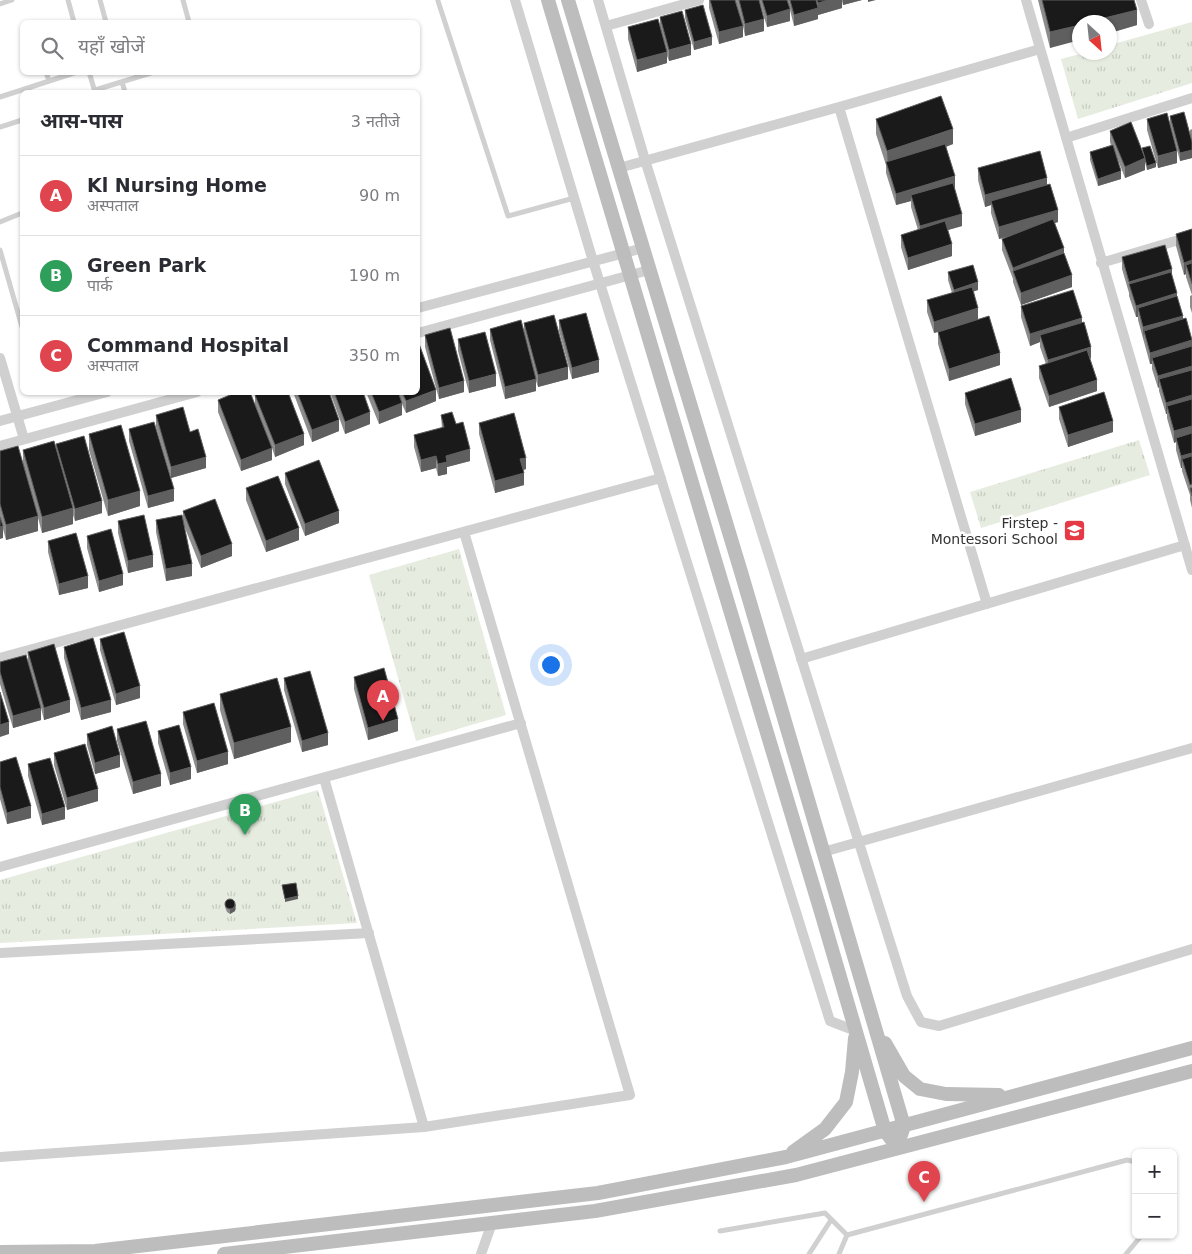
<!DOCTYPE html>
<html lang="hi">
<meta charset="utf-8">
<style>
:root{--surface:#fff;--page:#f2f2f3;--text:#2b2b33;--muted:#7c7c81;--line:#e1e1e2;--accent:#e63946}
body{margin:0;font-family:"DejaVu Sans","Noto Sans Devanagari",sans-serif;background:var(--page);color:var(--text)}
.controls{position:absolute;right:15px;bottom:15px;display:grid;overflow:hidden;border-radius:8px;box-shadow:0 1px 4px #0004}
.controls button{width:45px;height:45px;display:grid;place-items:center;padding:0;border:0;border-bottom:1px solid var(--line);background:var(--surface);color:var(--text);font:25px sans-serif}
.compass{position:absolute;left:1072px;top:15px;width:45px;height:45px;border-radius:50%;background:var(--surface);box-shadow:0 1px 4px #0004;rotate:153deg}
.you{position:absolute;left:550px;top:664px;width:18px;height:18px;margin:-12px;border:4px solid #fff;border-radius:50%;background:#1a73e8;box-shadow:0 0 0 8px #1a73e833}
.badge{display:grid;place-items:center;width:32px;height:32px;border-radius:50%;background:var(--accent);color:#fff;font-size:16px;font-weight:700}
.pin{position:absolute;translate:-50% -41px;filter:drop-shadow(0 1px 2px #0008)}
.pin::after{content:'';position:absolute;top:26px;width:18px;height:15px;background:inherit;clip-path:polygon(0 0,100% 0,50% 100%)}
.list{margin:0;padding:0;list-style:none}
h2{display:flex;justify-content:space-between;align-items:center;height:65px;margin:0;padding:0 20px;font-size:21px}
h2 small{font-size:16px;font-weight:400;color:var(--muted)}
.list li{display:grid;grid-template-columns:32px 1fr auto;gap:15px;align-items:center;box-sizing:border-box;height:80px;padding:0 20px;border-top:1px solid var(--line)}
.list b{display:block;font-size:19px;white-space:nowrap}
.list p{margin:0;font-size:16px;white-space:nowrap;color:var(--muted)}
.list em{font-size:16px;font-style:normal;color:var(--muted)}
.icon{flex:none;width:28px;height:28px;fill:none;stroke:currentColor;stroke-width:2;stroke-linecap:round;stroke-linejoin:round}
.map{position:relative;flex:none;width:1192px;height:1254px;overflow:hidden}
.search{position:absolute;background:var(--surface);box-shadow:0 1px 4px #0004;left:20px;top:20px;width:400px;height:55px;display:flex;align-items:center;gap:12px;box-sizing:border-box;padding:0 18px;border-radius:8px;color:var(--muted);font-size:19px}
.panel{position:absolute;background:var(--surface);box-shadow:0 1px 4px #0004;left:20px;top:90px;width:400px;height:305px;border-radius:8px}
.map>svg:first-child{display:block}
</style>
<div class="map">
<svg width="1192" height="1254" viewBox="0 0 1192 1254">
<defs>
<pattern id="park-tufts" width="24" height="20" patternUnits="userSpaceOnUse" patternTransform="scale(1.25)"><rect width="24" height="20" fill="#e6ecdf"/><path d="M3 7l-1-3M5 7V3M7 7l1-3M15 17l-1-3M17 17v-4M19 17l1-3" fill="none" stroke="#c6cbc0"/></pattern>
</defs>
<rect width="100%" height="100%" fill="#fff"/>
<path fill="url(#park-tufts)" d="M1192,22V83L1078,119L1061,59L1084,53L1110,52V45Z
M1139,440L1150,475L981,528L970,492Z
M459,549L506,715L416,741L369,575Z
M318,790L357,923L0,943V880Z"/>
<g fill="none" stroke-linecap="round" stroke-linejoin="round">
<path stroke="#d0d0d0" stroke-width="5" d="M68,0L74,22
M100,0L106,22
M183,0L189,22
M438,1L508,216L574,198
M0,4L12,0
M46,72L49,81
M89,72L95,92
M122,82L125,92
M95,90L154,72
M0,97L77,72
M0,127L22,120
M0,222L22,213
M0,250L22,327
M720,1231L825,1213L847,1235
M809,1254L831,1220
M839,1254L847,1235L1127,1160L1136,1162
M1126,1254L1142,1235"/>
<path stroke="#d0d0d0" stroke-width="10" d="M515,0L593,261L830,1021L856,1031
M598,0L645,160L907,996L921,1022L939,1026L1192,949
M1026,0L1192,570
M1141,0L1149,24
M606,26L699,0
M839,107L987,604
M1066,138L1192,98
M619,168L839,107L1040,49
M1101,263L1192,236
M418,308L643,248
M418,333L649,270
M0,358L24,439
M0,421L107,392
M0,446L197,392
M0,658L661,478
M801,659L1185,545
M324,778L424,1127
M823,852L1192,748
M0,867L521,723
M0,953L369,933
M0,1157L424,1127L630,1095L464,532
M481,1254L492,1223"/>
<path stroke="#bdbdbd" stroke-width="14" d="M548,0L721,580L821,912L885,1131L898,1148
M568,0L741,572L904,1126L901,1135
M885,1043L904,1076L920,1089L946,1094L999,1095
M793,1152L825,1129L846,1102L852,1072L855,1038
M0,1252L95,1251L598,1193L786,1157L1192,1048
M224,1254L595,1211L796,1175L1192,1071"/>
</g>
<path fill="#8c8c8c" d="M709,0H759L764,31L745,36L743,26V37L719,44L709,8Z
M759,0H862L843,5L842,1V8L818,15V19L794,26L790,10V21L767,27Z
M1038,0H1134L1137,25L1110,33V22L1050,48Z
M685,10L712,45L694,50L685,18Z
M660,17L691,55L669,61L667,56V63L637,72L628,39V27L660,25Z
M1170,116L1190,136V130L1192,129V158L1180,161L1170,124Z
M876,119L953,144L946,147L962,226L948,230L952,256L908,270L901,247V235L918,230L911,207V201L896,205L886,173V165L876,134Z
M1147,119L1177,163L1158,168L1147,130Z
M1110,131L1142,151L1156,167L1147,170L1145,162V170L1125,178L1118,160L1121,179L1098,186L1090,160V152L1111,145L1110,142Z
M978,168L1047,185L1058,222L1055,223L1064,253L1072,287L1021,305L1013,282V279L1002,250V239L1006,237L999,239L991,213V205L985,207L978,180Z
M1192,229V313L1190,307V296L1192,295L1186,277V274L1184,275L1176,246V234Z
M1122,257L1172,277L1183,319L1192,340V508L1190,500V495L1182,471V468H1181L1176,450V442L1174,443L1167,418V414H1166L1159,391V387L1158,388L1152,369V364H1150L1138,320V317H1136L1129,296V293L1122,269Z
M948,272L978,290L974,291L978,320L934,333L927,312V300L952,293L948,280Z
M1021,306L1082,322L1091,358L1090,359L1097,391L1049,407L1039,378V366L1046,364L1040,347V342L1030,346L1021,317Z
M559,320L599,372L572,379L559,331Z
M524,323L568,379L538,387L536,381V391L505,399L490,340V329L524,332Z
M938,332L1000,365L949,381L938,344Z
M425,335L464,392L439,399L425,347Z
M458,339L496,386L469,393L458,351Z
M293,392H329L339,431L312,442Z
M330,392H363L370,424L345,434Z
M366,392H418L436,401L406,413L402,404V415L379,424Z
M965,393L1021,422L975,436L965,404Z
M255,395L304,445L275,457L272,448V460L241,471L218,412V400L255,406Z
M1059,407L1113,432L1068,447L1059,419Z
M156,415L190,432L206,468L171,478L156,427Z
M441,415L456,424L470,461L447,467V474L438,476L436,468L421,472L414,447V435L442,428Z
M479,423L526,469L523,470L524,485L495,493L479,434Z
M129,429L174,501L148,508L129,441Z
M89,434L140,506L108,516L89,450Z
M56,444L102,513L75,521L73,515V524L42,533L38,518V531L6,540L3,529V538L0,527V451L23,463V450L56,449Z
M285,473L339,523L305,536L285,484Z
M246,488L299,540L266,552L246,500Z
M183,511L232,556L201,568L183,523Z
M156,520L192,576L166,581L156,532Z
M118,521L153,567L128,573L118,533Z
M87,536L123,585L99,592L87,548Z
M48,541L88,588L59,595L48,552Z
M100,639L140,698L116,705L100,650Z
M64,647L111,712L81,720L64,658Z
M28,652L70,712L44,720L41,708V720L13,728L0,684V662L28,663Z
M354,677L398,731L368,740L354,689Z
M284,678L328,745L302,752L284,690Z
M220,694L291,742L234,759L220,710Z
M183,712L228,764L197,773L183,724Z
M117,729L161,786L133,794L117,741Z
M158,731L191,779L170,785L158,743Z
M87,734L120,767L95,774L87,745Z
M54,753L98,801L67,810L54,765Z
M0,762L31,818L7,824L0,799Z
M28,764L65,819L42,825L28,776Z
M225,903L236,908L235,911L230,914L227,912L225,907Z"/>
<path fill="#5f5f5f" d="M828,0H842V8L818,15V19L794,26V15L818,8V3Z
M843,0H862L843,5Z
M868,0H876L868,2Z
M790,9V21L767,27V16Z
M1137,10V25L1110,33V22H1088Z
M764,19V31L745,36V24Z
M1080,25V40L1050,48V32Z
M743,26V37L719,44V32Z
M712,37V45L694,50V42Z
M691,44V55L669,61V50Z
M667,52V63L637,72V60Z
M953,129V144L888,167L887,151Z
M1192,150V158L1180,161V153Z
M1177,151V163L1158,168V156Z
M1145,158V170L1125,178V167Z
M1156,163V167L1147,170V166Z
M1121,171V179L1098,186V179Z
M955,176V188L913,200L911,195V201L896,205V194Z
M1047,178V190L991,201V205L985,207V195Z
M1058,210V222L999,239V227Z
M962,214V226L920,238V226Z
M952,244V256L908,270V258Z
M1064,248V259L1013,271V279V268Z
M1192,260V272L1186,265V274L1184,275V263Z
M1172,269V281L1129,285V282Z
M1072,275V287L1021,305V293Z
M978,282V290L954,298V290Z
M1177,293V305L1138,308V317H1136V306Z
M978,308V320L934,333V322Z
M1183,316V327L1144,331L1143,339V327Z
M1082,318V330L1040,335V342L1030,346V334Z
M1192,340V352L1152,358V364H1150V353Z
M1091,347V358L1048,372V360Z
M1000,353V365L949,381V369Z
M599,360V372L572,379V368Z
M1192,366V377L1159,379V387L1158,388V376Z
M568,367V379L538,387V375Z
M496,374V386L469,393V381Z
M536,379V391L505,399V387Z
M1097,380V391L1049,407V396Z
M464,381V392L439,399V388Z
M436,390V401L406,413V401Z
M1192,395V406H1167V414H1166V403Z
M402,403V415L379,424V412Z
M1021,410V422L975,436V424Z
M370,412V424L345,434V422Z
M339,420V431L312,442V430Z
M1113,421V432L1068,447V435Z
M1192,426V438H1176V442L1174,443V431Z
M304,434V445L275,457V445Z
M272,448V460L241,471V460Z
M470,449V461L447,467V474L438,476V464L446,456Z
M1192,453V465L1182,459V468H1181V456Z
M436,456V468L421,472V460Z
M206,457V468L171,478V467Z
M526,458V469L520,471V459Z
M524,473V485L495,493V481Z
M174,489V501L148,508V496Z
M140,491V506L108,516V500Z
M102,501V513L75,521V509Z
M73,508V524L42,533V517Z
M339,511V523L305,536V524Z
M38,516V531L6,540V525Z
M3,526V538L0,539V527Z
M299,528V540L266,552V541Z
M232,544V556L201,568V556Z
M153,555V567L128,573V561Z
M192,564V576L166,581V569Z
M123,574V585L99,592V581Z
M88,576V588L59,595V584Z
M140,686V698L116,705V694Z
M70,700V712L44,720V708Z
M111,700V712L81,720V708Z
M41,708V720L13,728V716Z
M398,719V731L368,740V728Z
M9,722V734L0,737V725Z
M291,727V742L234,759V743Z
M328,733V745L302,752V741Z
M228,752V764L197,773V761Z
M120,755V767L95,774V763Z
M191,767V779L170,785V773Z
M161,774V786L133,794V782Z
M98,789V801L67,810V798Z
M31,806V818L7,824V813Z
M65,807V819L42,825V814Z
M298,896V899L285,902V899Z
M236,904L235,911L230,914V910Z"/>
<path fill="#1a1a1a" stroke="#5f5f5f" d="M710,0H735L743,26L719,32Z
M739,0H759L764,19L745,24Z
M762,0H787L790,9L767,16Z
M790,0H816L818,8L794,15Z
M817,0H828L818,3Z
M1042,0H1134L1137,10L1088,22H1080V25L1050,32Z
M703,5L712,37L694,42L685,10Z
M682,11L691,44L669,50L660,17Z
M658,19L667,52L637,60L628,27Z
M941,96L953,129L887,151L876,119Z
M1184,112L1192,142V150L1180,153L1170,116Z
M1167,113L1177,151L1158,156L1147,119Z
M1131,122L1145,158L1125,167L1110,131Z
M945,144L955,176L896,194L886,162Z
M1113,145L1121,171L1098,179L1090,152Z
M1150,146L1156,163L1147,166L1142,148Z
M1040,151L1047,178L985,195L978,168Z
M953,183L962,214L920,226L911,195Z
M1050,184L1058,210L999,227L991,201Z
M1053,219L1064,248L1013,268L1002,239Z
M945,221L952,244L908,258L901,235Z
M1192,229V260L1184,263L1176,234Z
M1165,245L1172,269L1129,282L1122,257Z
M1064,253L1072,275L1021,293L1013,271Z
M1192,263V284L1186,265Z
M973,265L978,282L954,290L948,272Z
M1171,272L1177,293L1136,306L1129,284Z
M972,287L978,308L934,322L927,300Z
M1073,290L1082,318L1030,334L1021,306Z
M1177,296L1183,316L1143,327L1138,308Z
M586,313L599,360L572,368L559,320Z
M554,315L568,367L538,375L524,323Z
M989,316L1000,353L949,369L938,332Z
M1186,318L1192,340L1150,353L1144,331Z
M521,320L536,379L505,387L490,329Z
M1084,322L1091,347L1048,360L1040,335Z
M450,328L464,381L439,388L425,335Z
M485,332L496,374L469,381L458,339Z
M418,341L436,390L406,401L402,392H418Z
M1192,346V366L1158,376L1152,358Z
M1087,350L1097,380L1049,396L1039,366Z
M1192,370V395L1166,403L1159,379Z
M1011,378L1021,410L975,424L965,393Z
M237,392H250L272,448L241,460L218,400Z
M261,392H288L304,434L275,445L255,395Z
M297,392H329L339,420L312,430Z
M334,392H363L370,412L345,422Z
M371,392H398L402,403L379,412Z
M1104,392L1113,421L1068,435L1059,407Z
M1192,399V426L1174,431L1167,406Z
M183,407L190,432L198,429L206,457L171,467L156,415Z
M452,412L456,424L463,422L470,449L446,456L447,462L438,464L436,456L421,460L414,435L444,427L441,415Z
M514,413L526,458L520,459L524,473L495,481L479,423Z
M154,422L174,489L148,496L129,429Z
M121,425L140,491L108,500L89,434Z
M1192,433V453L1181,456L1176,438Z
M84,436L102,501L75,509L56,444Z
M54,441L73,508L42,517L23,450Z
M18,446L38,516L6,525L0,504V451Z
M1192,456V484L1190,485L1182,459Z
M319,460L339,511L305,524L285,473Z
M278,476L299,528L266,541L246,488Z
M1190,488H1192V496Z
M215,499L232,544L201,556L183,511Z
M144,515L153,555L128,561L118,521Z
M182,515L192,564L166,569L156,520Z
M0,517L3,526L0,527Z
M111,529L123,574L99,581L87,536Z
M76,533L88,576L59,584L48,541Z
M124,632L140,686L116,694L100,639Z
M93,638L111,700L81,708L64,647Z
M54,644L70,700L44,708L28,652Z
M26,655L41,708L13,716L0,672V662Z
M384,668L398,719L368,728L354,677Z
M310,671L328,733L302,741L284,678Z
M277,678L291,727L234,743L220,694Z
M0,692L9,722L0,725Z
M214,703L228,752L197,761L183,712Z
M146,721L161,774L133,782L117,729Z
M179,725L191,767L170,773L158,731Z
M112,726L120,755L95,763L87,734Z
M85,744L98,789L67,798L54,753Z
M16,757L31,806L7,813L0,787V762Z
M50,758L65,807L42,814L28,764Z
M296,883L298,896L285,899L282,885Z
M225 904a5 5 0 1 1 10 0a5 5 0 1 1-10 0Z"/>
<defs>
<symbol id="school-square" viewBox="-11 -11 22 22"><rect x="-9" y="-9" width="18" height="18" rx="4" fill="#e63946" stroke="#fff"/><path d="M0-5L7-2L0 1L-7-2ZM-4 1L0 2.5L4 1V4Q0 6-4 4Z" fill="#fff"/></symbol>
</defs>
<g fill-rule="evenodd">
<use href="#school-square" x="1062" y="518" width="25" height="25"/>
</g>
<g text-anchor="middle" dominant-baseline="central" stroke-width="5" stroke-linejoin="round" paint-order="stroke">
<g font-size="14" fill="#333" stroke="#fff" text-anchor="end">
<text x="1058" y="523">Firstep -<tspan x="1058" dy="16">Montessori School</tspan></text>
</g>
</g>
</svg>
<div class="controls">
<button>+</button>
<button>−</button>
</div>
<svg class="compass" viewBox="-18 -18 36 36"><path d="M0-13l5 13h-10z" fill="#e53935"/><path d="M0 13l5-13h-10z" fill="#7c7c81"/></svg>
<div class="you"></div>
<div class="pin badge" style="left:383px;top:721px;background:#e0444e">A</div>
<div class="pin badge" style="left:245px;top:835px;background:#2e9e5b">B</div>
<div class="pin badge" style="left:924px;top:1202px;background:#e0444e">C</div>
<div class="search"><svg class="icon" aria-label="search" viewBox="0 0 24 24"><circle cx="10" cy="10" r="6"/><path d="M15 15l6 6"/></svg>यहाँ खोजें</div>
<section class="panel">
<h2>आस-पास<small>3 नतीजे</small></h2>
<ul class="list">
<li><span class="badge" style="background:#e0444e">A</span><div><b>Kl Nursing Home</b><p>अस्पताल</p></div><em>90 m</em></li>
<li><span class="badge" style="background:#2e9e5b">B</span><div><b>Green Park</b><p>पार्क</p></div><em>190 m</em></li>
<li><span class="badge" style="background:#e0444e">C</span><div><b>Command Hospital</b><p>अस्पताल</p></div><em>350 m</em></li>
</ul>
</section>
</div>
